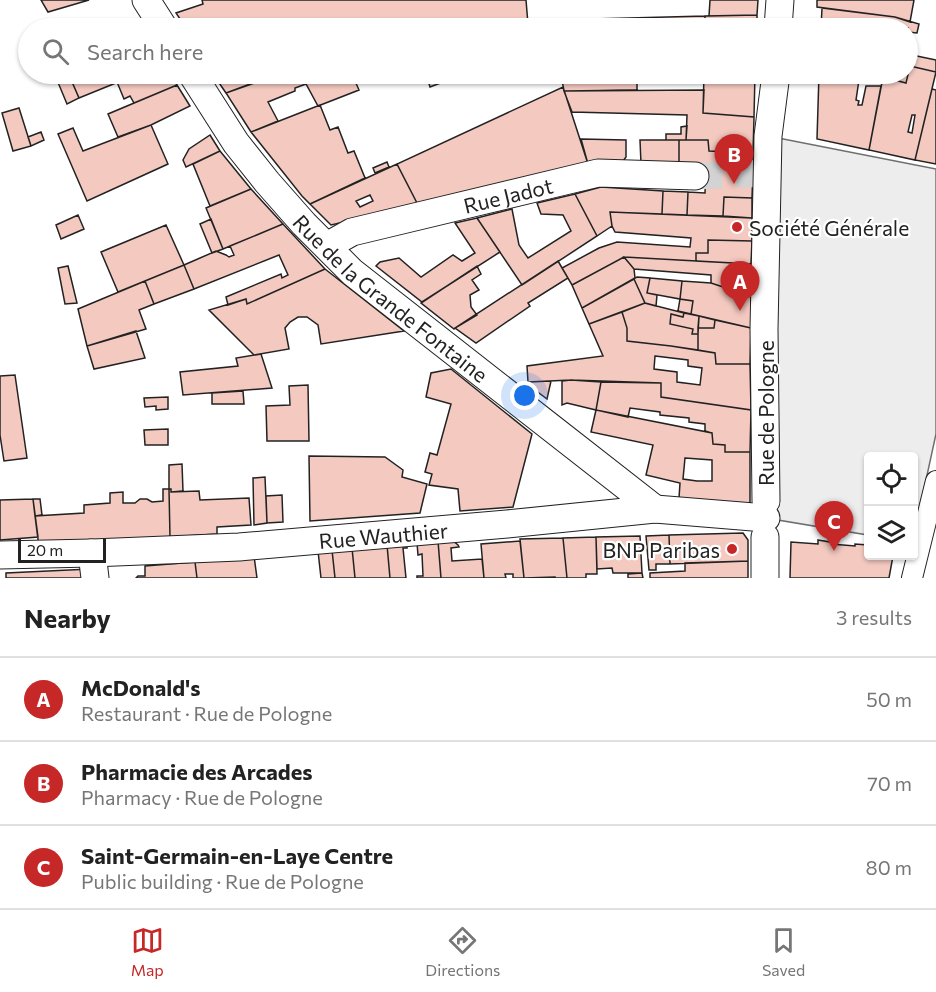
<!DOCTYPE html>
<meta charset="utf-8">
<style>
:root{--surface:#fff;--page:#f6f6f6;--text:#222;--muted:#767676;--line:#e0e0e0;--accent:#c62828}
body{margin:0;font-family:Commissioner,sans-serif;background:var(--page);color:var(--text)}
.controls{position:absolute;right:18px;bottom:18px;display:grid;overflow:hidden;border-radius:6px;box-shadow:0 2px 4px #0004}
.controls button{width:54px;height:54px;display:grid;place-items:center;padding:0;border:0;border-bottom:2px solid var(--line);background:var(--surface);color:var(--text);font:30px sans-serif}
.scale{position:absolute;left:18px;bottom:15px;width:88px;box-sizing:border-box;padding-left:6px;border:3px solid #222;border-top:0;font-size:16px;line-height:21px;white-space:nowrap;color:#222;-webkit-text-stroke:4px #fff;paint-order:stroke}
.you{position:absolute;left:525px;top:396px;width:21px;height:21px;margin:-15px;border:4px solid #fff;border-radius:50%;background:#1a73e8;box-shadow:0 0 0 9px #1a73e833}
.badge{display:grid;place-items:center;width:39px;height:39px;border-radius:50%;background:var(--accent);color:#fff;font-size:20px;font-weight:700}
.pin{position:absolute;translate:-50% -50px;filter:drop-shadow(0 2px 3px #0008)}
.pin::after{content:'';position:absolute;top:32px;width:21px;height:18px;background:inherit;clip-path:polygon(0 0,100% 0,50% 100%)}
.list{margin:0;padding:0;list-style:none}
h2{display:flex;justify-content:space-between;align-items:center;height:78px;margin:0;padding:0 24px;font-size:26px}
h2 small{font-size:20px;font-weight:400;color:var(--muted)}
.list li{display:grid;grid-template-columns:39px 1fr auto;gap:18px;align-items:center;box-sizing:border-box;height:84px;padding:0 24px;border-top:2px solid var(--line)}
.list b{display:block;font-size:22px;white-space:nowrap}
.list p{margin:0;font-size:20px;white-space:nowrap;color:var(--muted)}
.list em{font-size:20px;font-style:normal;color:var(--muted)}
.icon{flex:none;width:33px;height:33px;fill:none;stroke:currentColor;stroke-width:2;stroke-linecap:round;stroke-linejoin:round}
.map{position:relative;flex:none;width:936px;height:578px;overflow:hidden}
.search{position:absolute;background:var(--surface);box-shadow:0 2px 4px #0004;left:18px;right:18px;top:18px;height:66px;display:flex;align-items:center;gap:15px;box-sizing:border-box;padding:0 21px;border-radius:33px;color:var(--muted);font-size:22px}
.sheet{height:330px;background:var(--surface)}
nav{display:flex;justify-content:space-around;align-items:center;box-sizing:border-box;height:84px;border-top:2px solid var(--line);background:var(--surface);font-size:16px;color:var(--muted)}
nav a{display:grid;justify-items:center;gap:3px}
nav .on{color:var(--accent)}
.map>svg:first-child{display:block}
</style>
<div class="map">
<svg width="936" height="578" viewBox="0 0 936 578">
<rect width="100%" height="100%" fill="#fff"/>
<path fill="#ededed" stroke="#6f6f6f" stroke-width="1.5" d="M768,136L936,169V434L914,535V457H868V535L766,518Z"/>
<path fill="#f3c9c0" stroke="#222" stroke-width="1.5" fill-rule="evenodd" d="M41,0H89L48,12Z
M202,0H526L528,24L517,28H367L364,22L345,28H186L176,13L203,4Z
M710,0H758L757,15L709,16Z
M817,0H914L910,22L895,17L817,7Z
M822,8L895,17L919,24L917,33L908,32V28H821Z
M757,15V28H728V25H705V16Z
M705,16V28H554L553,20Z
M137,19L142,28H114Z
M543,20H553L554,28H544Z
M705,25H728V28H705Z
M912,55L936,60V72L910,66Z
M908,65L910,66L906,83L883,77L859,74H908Z
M910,66L936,72L915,160L869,150L883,77L906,83ZM912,115H915L912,133L908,132Z
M48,74H72L51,82Z
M72,74H102L106,82L114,77L112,74H138L79,98L69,75Z
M138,74H170L177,85L134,103L130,96L124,99L117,82Z
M213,74H268L269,77L226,93Z
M280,74H352L359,90L318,106L306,84L295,88V91L268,102L278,121L251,132L226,93Z
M426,74H449L451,79L430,87Z
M704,74H755L754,117L703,113Z
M819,74H859L883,77L882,79L859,80L856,100L859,101L858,105H862L866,86H881L869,150L817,139Z
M69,75L79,98L67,104L57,80Z
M637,79V90L564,91L562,80Z
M177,85L190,106L151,125L118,137L108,114Z
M563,87L588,164L418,205L397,164Z
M932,89L936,90V164L915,160Z
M704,90L703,113L754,117L753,153L709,151L708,140H686L687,115L572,112L564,91Z
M320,105L330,130L338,127L348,153L354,151L365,178L310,204L302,196L251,132Z
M19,108L31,146L13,151L2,113Z
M151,125L168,164L87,201L58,134L73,128L83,151Z
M687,126L686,140H666V134H681V127Z
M41,132L44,140L31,146L28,137Z
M210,135L220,151L186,167L183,160L189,149Z
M581,139L626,140V157L621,164H588Z
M640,140H679V164H641Z
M679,140H708L709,151L753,153V168L706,167V165L679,164Z
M220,151L251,189L210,206L193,164Z
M387,162L389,167L375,173L373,168Z
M397,164L418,205L331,225L310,204ZM370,195L373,201L360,207L356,201Z
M706,167L753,168L752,198L724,197L723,216L687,215L688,192L705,193Z
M601,187L663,191L662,214L610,212L612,226L597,236L575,194Z
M251,189L283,224L223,249L206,208Z
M663,191L688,192L687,215L662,214Z
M575,194L597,236L522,285L477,218L512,209L519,245L528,258L571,231L563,215L541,214L537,203Z
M724,197L752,198V218L723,216Z
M610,212L752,218V241L708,240V253H696V261L624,257L572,285L562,268L599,248L617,242L690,247L691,238L615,232L612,226Z
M78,215L84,229L61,239L56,225Z
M477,218L500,252L422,302L376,266L380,262L399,258L421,277L453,255L462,261L475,253L455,223Z
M211,219L223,249L212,253L200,224Z
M283,224L325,269L247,304L246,299L228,305L226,297L281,274L282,278L288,275L279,255L194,289L184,265L216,251L226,255L229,257L234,255L230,246Z
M166,225L184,265L118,292L101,252Z
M708,240L752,241L751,264L696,261V253H708Z
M624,257L634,269L635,278L582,308L572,285Z
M624,257L751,264V288L723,287L711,283V275L634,269Z
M558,261L568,278L528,303L530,306L476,343L455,328Z
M184,265L194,289L154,304L145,281Z
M68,266L77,303L65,304L58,268Z
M477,266L481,274L472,280L479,290L470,295L471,307L477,315L455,328L454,329L421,303Z
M325,269L404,331L321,344L318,325L307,317H298L290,322L285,328L289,349L254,355L209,310L246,299L247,304Z
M637,277L650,278L647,293L657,295L656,306L645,303L634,279Z
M650,278L682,281L680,299L647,293Z
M634,279L645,303L589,324L582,308Z
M145,281L154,304L139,310L146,329L87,346L78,309Z
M682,281L711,283L723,287L751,288V328L691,314L693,301L680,299Z
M680,299L693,301L691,314L678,311Z
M645,303L684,313L683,317L671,314L670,324L693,329L692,334H698V350L671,346L627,341V328L622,312Z
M622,312L627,328V341L671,346L715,353L716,364H750L751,410L661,397V383L571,380L528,382L527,366L603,356L589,324ZM655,356L688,360V366L702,368L700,385L677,382V372L654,369Z
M684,313L699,316L698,334H692L693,329L670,324L671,314L683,317Z
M699,316L715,320L714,328H698Z
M715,320L751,328L750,364H716L715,353L698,350V328H714Z
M136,331L145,358L94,369L87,346Z
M261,354L272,388L183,395L180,372L238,366L236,358Z
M451,369L532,434L513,507L460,511L458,489L429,485L432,474L425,472L430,453L437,455L451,404L426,397L431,373Z
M15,375L27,458L4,461L0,435V376Z
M571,380L601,382L596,410L567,403L562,405V381Z
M551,381L547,399L527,384L528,382Z
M601,382L661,383V397L751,410L750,452H725V445L713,444L712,433L705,431V424L689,422V418L660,415V412L630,408L628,417L596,410Z
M308,385L309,441H267L266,406L290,405L289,386Z
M243,391L244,404H212V393Z
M168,397V409L156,410V406L145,407L144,398Z
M596,410L712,433L713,444L725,445V452H750V507L679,498L680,483L646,475L653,445L591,432ZM685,458L712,460V481H697L683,479Z
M168,429V445H145L144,430Z
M309,456L385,457L403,470L402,477L427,484L420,513L310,521Z
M182,464L183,491L171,492V489H169V465Z
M265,477L267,523L254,525L253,478Z
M163,489H169L170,537L39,547L35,516L84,513V505L110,503V493L123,492V503H135L140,499H147L152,502L163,501Z
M169,489H171V492L199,491L200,500L249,498L251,525L217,527V534L170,537Z
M282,495L283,522L267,523L266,496Z
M33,499H40L42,515L35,516Z
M33,499L38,537L0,540V500Z
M743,533L748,540V561L670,564L669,535Z
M669,535L670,564H656V570H649L646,536Z
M640,536L642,573H613L612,568L597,569L596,537Z
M596,537L597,574H586V578H567L563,538Z
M563,538L567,578H555V577L524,578L520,539Z
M452,540L458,545L459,547L451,548L452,561L482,559L484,578H441L438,541Z
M818,540L830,542L831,544L855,546V544L868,545V556H893L889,578H790L791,542L818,544Z
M438,541L441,578H417V576H423L422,554L418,555L417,543Z
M520,541L524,578H513V574H505L506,578H484L481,544Z
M407,544V548H403L406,578H390L387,545Z
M387,545L390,578H355L352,548Z
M352,548L355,578H335L332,550Z
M332,550L335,578H321L318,551Z
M254,556L257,578H197L195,562Z
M748,561V578H650V573L685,571V563Z
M195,562L197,578H136L138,576H145V566Z
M90,569L91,578H6V573Z
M642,573L643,578H628V574Z"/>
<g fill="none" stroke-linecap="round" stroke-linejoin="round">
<path stroke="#d3d3d3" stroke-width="27" stroke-dasharray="27 14" stroke-linecap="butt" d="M695,176L767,173"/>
<defs>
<path id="pedestrian" d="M912,578L936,481"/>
<g id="minor">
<path d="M146,0L164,28"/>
<path d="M778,28L780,0"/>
<path id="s1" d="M192,74L236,143L267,182L304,224L352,272L655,509"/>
<path id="s2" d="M327,246L352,232L598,173L695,176"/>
<path d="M766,501L764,329L768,136L776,74"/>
<path d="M92,553L95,578"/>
<path id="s3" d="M0,555L92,553L239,547L507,524L655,509L766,518"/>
<path d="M765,578V537"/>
</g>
</defs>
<use href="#pedestrian" stroke="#222" stroke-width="22"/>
<use href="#minor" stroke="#222" stroke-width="29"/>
<use href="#pedestrian" stroke="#fff" stroke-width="20"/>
<use href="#minor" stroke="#fff" stroke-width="27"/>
</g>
<g fill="#c62828" stroke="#fff" stroke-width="2">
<circle cx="737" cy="227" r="6"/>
<circle cx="732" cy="549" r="6"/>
</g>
<g text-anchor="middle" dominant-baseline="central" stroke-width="4.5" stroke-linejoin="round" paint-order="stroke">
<g font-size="21" fill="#222" stroke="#fff">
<text stroke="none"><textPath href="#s2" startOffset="189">Rue Jadot</textPath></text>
<text stroke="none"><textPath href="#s1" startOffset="302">Rue de la Grande Fontaine</textPath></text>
<text transform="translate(765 413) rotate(-90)">Rue de Pologne</text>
<text stroke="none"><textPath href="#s3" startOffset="384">Rue Wauthier</textPath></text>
</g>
<g font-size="21" fill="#222" stroke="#fff" text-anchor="start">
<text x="749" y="227">Société Générale</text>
<text x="720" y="549" text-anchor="end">BNP Paribas</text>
</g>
</g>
</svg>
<div class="controls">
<button><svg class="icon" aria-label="locate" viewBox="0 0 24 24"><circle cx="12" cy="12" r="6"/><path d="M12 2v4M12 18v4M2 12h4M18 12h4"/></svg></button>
<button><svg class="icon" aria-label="layers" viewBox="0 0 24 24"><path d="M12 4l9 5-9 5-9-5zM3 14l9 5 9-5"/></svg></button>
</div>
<div class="scale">20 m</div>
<div class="you"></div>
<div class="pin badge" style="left:740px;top:311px">A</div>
<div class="pin badge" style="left:734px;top:184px">B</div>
<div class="pin badge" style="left:834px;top:551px">C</div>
<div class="search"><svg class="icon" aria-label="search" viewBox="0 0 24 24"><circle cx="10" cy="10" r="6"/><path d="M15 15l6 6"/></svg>Search here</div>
</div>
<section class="sheet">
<h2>Nearby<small>3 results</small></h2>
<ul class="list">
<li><span class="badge">A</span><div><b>McDonald's</b><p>Restaurant · Rue de Pologne</p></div><em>50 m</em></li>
<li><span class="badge">B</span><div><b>Pharmacie des Arcades</b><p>Pharmacy · Rue de Pologne</p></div><em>70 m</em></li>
<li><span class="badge">C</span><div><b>Saint-Germain-en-Laye Centre</b><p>Public building · Rue de Pologne</p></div><em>80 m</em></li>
</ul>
</section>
<nav>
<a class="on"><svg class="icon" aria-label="map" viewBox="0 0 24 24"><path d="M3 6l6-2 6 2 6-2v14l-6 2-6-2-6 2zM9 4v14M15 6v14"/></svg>Map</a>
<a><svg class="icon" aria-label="directions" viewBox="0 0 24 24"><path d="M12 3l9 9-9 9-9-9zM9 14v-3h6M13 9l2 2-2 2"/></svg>Directions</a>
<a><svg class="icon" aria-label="saved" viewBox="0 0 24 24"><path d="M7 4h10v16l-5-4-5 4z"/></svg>Saved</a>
</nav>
